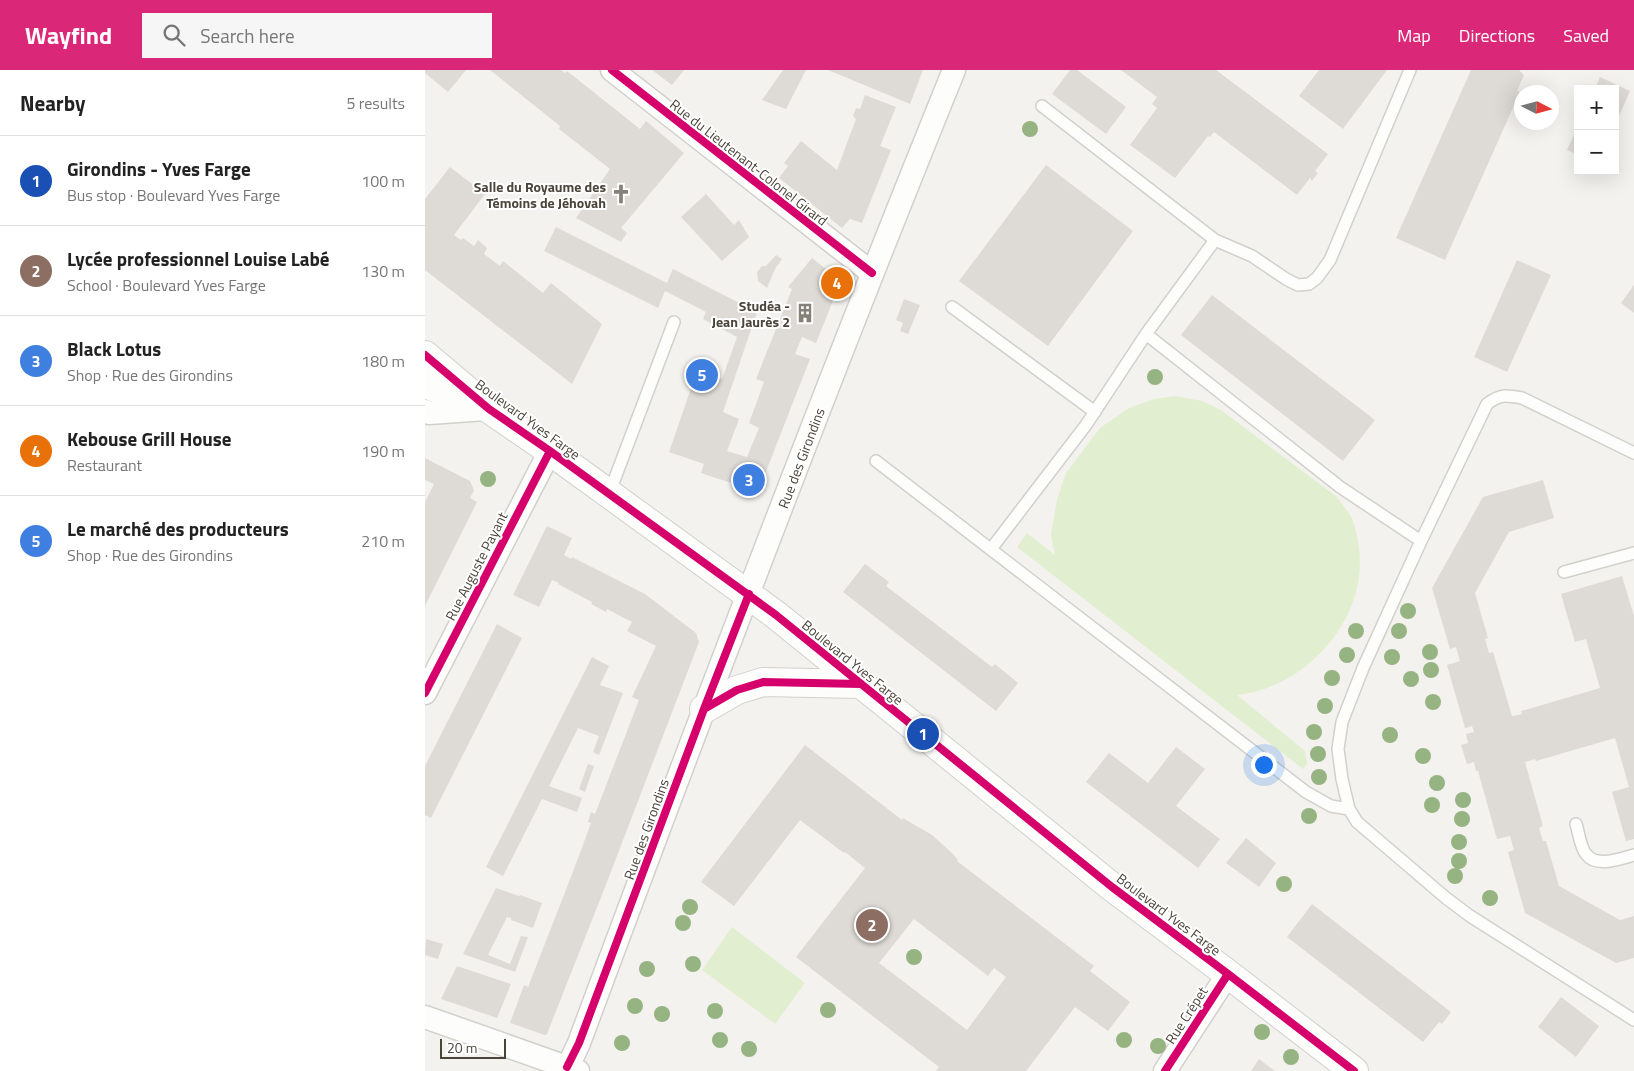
<!DOCTYPE html>
<meta charset="utf-8">
<style>
:root{--surface:#fff;--page:#f6f6f6;--text:#222;--muted:#767676;--line:#e0e0e0;--accent:#db2777}
body{margin:0;font-family:"Titillium Web",sans-serif;background:var(--page);color:var(--text)}
.controls{position:absolute;right:15px;top:15px;display:grid;overflow:hidden;border-radius:0px;box-shadow:0 5px 20px #0002}
.controls button{width:45px;height:45px;display:grid;place-items:center;padding:0;border:0;border-bottom:1px solid var(--line);background:var(--surface);color:var(--text);font:25px sans-serif}
.compass{position:absolute;left:1089px;top:15px;width:45px;height:45px;border-radius:50%;background:var(--surface);box-shadow:0 5px 20px #0002;rotate:96deg}
.scale{position:absolute;left:15px;bottom:12px;width:66px;box-sizing:border-box;padding-left:5px;border:2px solid #4b4439;border-top:0;font-size:14px;line-height:18px;white-space:nowrap;color:#4b4439;-webkit-text-stroke:4px #fff;paint-order:stroke}
.you{position:absolute;left:838px;top:694px;width:18px;height:18px;margin:-12px;border:4px solid #fff;border-radius:50%;background:#1a73e8;box-shadow:0 0 0 8px #1a73e833}
.badge{display:grid;place-items:center;width:32px;height:32px;border-radius:50%;background:var(--accent);color:#fff;font-size:16px;font-weight:700}
.pin{position:absolute;translate:-50% -50%;border:2px solid #fff;box-shadow:0 1px 5px #0006}
.list{margin:0;padding:0;list-style:none}
h2{display:flex;justify-content:space-between;align-items:center;height:65px;margin:0;padding:0 20px;font-size:21px}
h2 small{font-size:16px;font-weight:400;color:var(--muted)}
.list li{display:grid;grid-template-columns:32px 1fr auto;gap:15px;align-items:center;box-sizing:border-box;height:90px;padding:0 20px;border-top:1px solid var(--line)}
.list b{display:block;font-size:19px;white-space:nowrap}
.list p{margin:0;font-size:16px;white-space:nowrap;color:var(--muted)}
.list em{font-size:16px;font-style:normal;color:var(--muted)}
.icon{flex:none;width:28px;height:28px;fill:none;stroke:currentColor;stroke-width:2;stroke-linecap:round;stroke-linejoin:round}
.map{position:relative;flex:none;width:1209px;height:1001px;overflow:hidden}
header{display:flex;align-items:center;gap:30px;box-sizing:border-box;height:70px;padding:0 25px;background:var(--accent);color:#fff}
header strong{font-size:24px}
nav{display:flex;gap:28px;margin-inline-start:auto;font-size:18px}
.search{width:350px;height:45px;background:var(--page);display:flex;align-items:center;gap:12px;box-sizing:border-box;padding:0 18px;border-radius:0px;color:var(--muted);font-size:19px}
main{display:flex}
aside{flex:1;background:var(--surface)}
.map>svg:first-child{display:block}
</style>
<header>
<strong>Wayfind</strong>
<div class="search"><svg class="icon" aria-label="search" viewBox="0 0 24 24"><circle cx="10" cy="10" r="6"/><path d="M15 15l6 6"/></svg>Search here</div>
<nav><a>Map</a><a>Directions</a><a>Saved</a></nav>
</header>
<main>
<aside>
<h2>Nearby<small>5 results</small></h2>
<ul class="list">
<li><span class="badge" style="background:#1a4fb4">1</span><div><b>Girondins - Yves Farge</b><p>Bus stop · Boulevard Yves Farge</p></div><em>100 m</em></li>
<li><span class="badge" style="background:#8d6e63">2</span><div><b>Lycée professionnel Louise Labé</b><p>School · Boulevard Yves Farge</p></div><em>130 m</em></li>
<li><span class="badge" style="background:#3f7fe0">3</span><div><b>Black Lotus</b><p>Shop · Rue des Girondins</p></div><em>180 m</em></li>
<li><span class="badge" style="background:#e8710a">4</span><div><b>Kebouse Grill House</b><p>Restaurant</p></div><em>190 m</em></li>
<li><span class="badge" style="background:#3f7fe0">5</span><div><b>Le marché des producteurs</b><p>Shop · Rue des Girondins</p></div><em>210 m</em></li>
</ul>
</aside>
<div class="map">
<svg width="1209" height="1001" viewBox="0 0 1209 1001">
<rect width="100%" height="100%" fill="#f4f2ee"/>
<path fill="#e1eecf" d="M750,326L777,331L796,340L912,427C916,433 920,438 924,443C930,453 933,468 934,479C943,549 881,618 812,625L880,681L882,694L878,699L592,477L602,463L630,485L626,465L632,430L641,403L675,358L704,338L729,329Z
M307,857L380,913L350,954L277,900Z"/>
<path fill="#dedbd6" fill-rule="evenodd" d="M0,0H41L23,22L0,3Z
M65,0H136L140,3L142,1L215,59L221,51L259,83L196,158L202,163L196,172L151,148L185,99L134,59L135,56Z
M227,0H259L247,15Z
M358,0H381L361,39L337,30Z
M403,0H498L485,34Z
M645,0H652L701,37L681,64L627,24Z
M696,0H791L903,84L890,101L893,103L887,111L885,108L872,125L789,62L785,67L783,66L750,108L705,75L732,38L727,34L732,27Z
M894,0H962L918,59L874,26Z
M1046,0H1094L1099,5L1092,21L1095,22L1020,190L971,168Z
M1175,7L1205,21L1190,55V19H1170Z
M440,25L471,37L455,76L466,80L437,153L425,149L417,158L354,108L363,96L359,93L376,71L412,100L431,49L428,46L431,38L435,39Z
M1153,56V85L1142,80Z
M621,95L708,161L623,276L534,211Z
M25,97L60,124L29,165L36,170L38,168L49,176L53,170L62,178L59,184L75,196L78,191L118,223L126,213L177,254L147,314L0,200V129Z
M281,124L309,155L314,150L324,167L297,191L256,147Z
M131,157L242,213L248,199L332,242L298,342L314,349L302,381L322,387L334,358L324,353L339,312L331,309L367,219L363,217L387,188L416,211L391,273L377,267L370,284L385,289L333,422L276,403L279,394L244,382L272,301L297,309L312,267L278,249L281,242L240,221L233,238L119,181Z
M351,185L357,189L350,199L342,218L333,211L332,202L337,196H341Z
M1092,190L1126,205L1082,302L1049,287Z
M1209,215V243L1196,233Z
M787,225L950,350L918,391L756,265Z
M479,229L495,235L483,264L475,261L478,253L471,250Z
M0,388L45,411L49,420L45,428L52,432L0,536V432L9,414L0,410Z
M1118,410L1129,448L1084,462L1050,523L1063,568L1060,569L1064,583L1068,582L1087,646L1097,644L1096,641L1175,618L1161,569L1150,572L1136,524L1197,506L1209,546V769L1201,771L1187,722L1204,717L1190,668L1111,691L1110,689L1100,692L1118,756L1114,758L1118,771H1121L1134,816L1195,850L1209,846V888L1191,893L1100,843L1083,782L1089,780L1085,766L1072,769L1053,701H1051L1049,692L1042,694L1036,675L1043,673L1041,664L1049,662L1047,656L1040,658L1022,595L1035,591L1031,577L1025,579L1007,518L1058,427Z
M122,456L147,468L139,485L146,489L147,487L220,524L271,563L274,572L182,812L122,964L120,965L85,953L99,915L103,917L149,799L166,753L163,752L166,742L170,744L214,630L207,627L231,576L202,561L207,552L182,539L181,542L166,534L167,532L133,514L134,513L127,510L114,537L88,525Z
M440,494L464,512L461,516L567,597L570,594L593,613L571,641L418,522Z
M72,554L97,568L6,748L0,745V696Z
M167,587L184,596L175,615L198,623L174,685L168,682L174,666L153,658L124,716L157,728L152,742L117,729L78,806L61,797Z
M380,675L477,750L478,748L507,765L527,783L533,790L532,791L669,896L665,901L705,932L683,961L650,937L601,1001H511L514,997L371,887L440,798L420,782L419,783L375,750L309,836L276,812ZM489,849L563,906L569,898L581,907L542,960L454,893Z
M751,677L780,699L751,736L795,769L773,798L661,712L684,683L723,713Z
M163,694L169,696L160,722L154,719Z
M821,768L851,793L834,817L801,793Z
M71,818L94,826L95,825L117,833L108,858L86,850V848L82,847L63,885L85,894L96,866L103,867L90,902L38,884Z
M887,834L1026,942L1017,954L1014,952L998,972L862,867Z
M1,869L18,874L13,889L0,885Z
M32,896L86,914L72,948L16,929Z
M1136,927L1174,956L1151,987L1113,957Z
M834,989L850,1001H826Z"/>
<g fill="none" stroke-linecap="round" stroke-linejoin="round">
<defs>
<path id="service" d="M617,36L790,170L827,186L861,209L873,215L884,214L892,208L905,190L985,0
M527,237L670,342
M721,264L915,417L996,471
M1209,383L1097,328C1081,325 1075,324 1062,334L996,471L938,598L917,652L913,679L917,709L924,739L932,752L1021,828L1045,846L1209,950
M451,391L881,722L906,736L924,739
M184,424L249,252
M566,479L661,355L721,264L790,170
M1139,502L1209,483
M1151,754C1154,763 1155,777 1161,784C1171,798 1195,789 1209,785"/>
<path id="minor" d="M187,0L447,203
M0,341L4,343L61,339
M0,623L125,381
M0,947L153,1001
M141,1001L154,973C275,647 398,322 529,0
M740,1001L803,904"/>
<path id="tertiary" d="M0,285L64,339L125,381L351,545L687,817L803,904L929,1001
M0,314L44,331
M279,639L312,620L338,612L436,614"/>
</defs>
<use href="#service" stroke="#d2d0cb" stroke-width="14"/>
<use href="#minor" stroke="#d2d0cb" stroke-width="25"/>
<use href="#tertiary" stroke="#d2d0cb" stroke-width="30"/>
<use href="#service" stroke="#fdfdfc" stroke-width="11"/>
<use href="#minor" stroke="#fdfdfc" stroke-width="22"/>
<use href="#tertiary" stroke="#fdfdfc" stroke-width="28"/>
<defs>
<path id="cycleway" d="M187,0L447,203
M0,285L64,339L125,381L351,545L687,817L803,904L929,1001
M0,623L125,381
M279,639L312,620L338,612L436,614
M142,997L154,973L279,639L324,524
M740,1001L803,904"/>
</defs>
<use href="#cycleway" stroke="#fff" stroke-width="11"/>
<use href="#cycleway" stroke="#d6006c" stroke-width="8"/>
</g>
<g fill="#96b382">
<circle cx="605" cy="59" r="8"/>
<circle cx="730" cy="307" r="8"/>
<circle cx="63" cy="409" r="8"/>
<circle cx="983" cy="541" r="8"/>
<circle cx="931" cy="561" r="8"/>
<circle cx="974" cy="561" r="8"/>
<circle cx="1005" cy="582" r="8"/>
<circle cx="922" cy="585" r="8"/>
<circle cx="967" cy="587" r="8"/>
<circle cx="1006" cy="600" r="8"/>
<circle cx="907" cy="608" r="8"/>
<circle cx="986" cy="609" r="8"/>
<circle cx="1008" cy="632" r="8"/>
<circle cx="900" cy="636" r="8"/>
<circle cx="889" cy="662" r="8"/>
<circle cx="965" cy="665" r="8"/>
<circle cx="893" cy="684" r="8"/>
<circle cx="998" cy="686" r="8"/>
<circle cx="894" cy="707" r="8"/>
<circle cx="1012" cy="713" r="8"/>
<circle cx="1038" cy="730" r="8"/>
<circle cx="1007" cy="735" r="8"/>
<circle cx="884" cy="746" r="8"/>
<circle cx="1037" cy="749" r="8"/>
<circle cx="1034" cy="772" r="8"/>
<circle cx="1034" cy="791" r="8"/>
<circle cx="1030" cy="806" r="8"/>
<circle cx="859" cy="814" r="8"/>
<circle cx="1065" cy="828" r="8"/>
<circle cx="265" cy="837" r="8"/>
<circle cx="258" cy="853" r="8"/>
<circle cx="489" cy="887" r="8"/>
<circle cx="268" cy="894" r="8"/>
<circle cx="222" cy="899" r="8"/>
<circle cx="210" cy="936" r="8"/>
<circle cx="403" cy="940" r="8"/>
<circle cx="290" cy="941" r="8"/>
<circle cx="237" cy="944" r="8"/>
<circle cx="837" cy="962" r="8"/>
<circle cx="295" cy="970" r="8"/>
<circle cx="699" cy="970" r="8"/>
<circle cx="197" cy="973" r="8"/>
<circle cx="733" cy="976" r="8"/>
<circle cx="324" cy="979" r="8"/>
<circle cx="866" cy="987" r="8"/>
</g>
<defs>
<symbol id="church-bare" viewBox="-9 -9 18 18"><path d="M-1.2-6h2.4v3.5h3.3v2.4h-3.3V6h-2.4V-.1h-3.3v-2.4h3.3Z" fill="#868178" stroke="#fff" stroke-width="2.5" paint-order="stroke"/></symbol>
<symbol id="building-bare" viewBox="-9 -9 18 18"><path d="M-4-6H4V6H1V3H-1V6H-4ZM-2.5-4.3h1.7v1.8h-1.7ZM.8-4.3h1.7v1.8H.8ZM-2.5-1h1.7V.8h-1.7ZM.8-1h1.7V.8H.8Z" fill="#868178" stroke="#fff" stroke-width="2.5" paint-order="stroke"/></symbol>
</defs>
<g fill-rule="evenodd">
<use href="#church-bare" x="182" y="110" width="28" height="28"/>
<use href="#building-bare" x="366" y="229" width="28" height="28"/>
</g>
<g text-anchor="middle" dominant-baseline="central" stroke-width="4" stroke-linejoin="round" paint-order="stroke">
<g font-size="14" fill="#4b4439" stroke="#fff">
<text transform="translate(324 92) rotate(38)">Rue du Lieutenant-Colonel Girard</text>
<text transform="translate(103 349) rotate(36)">Boulevard Yves Farge</text>
<text transform="translate(376 388) rotate(-69)">Rue des Girondins</text>
<text transform="translate(51 496) rotate(-63)">Rue Auguste Payant</text>
<text transform="translate(428 592) rotate(39)">Boulevard Yves Farge</text>
<text transform="translate(221 759) rotate(-70)">Rue des Girondins</text>
<text transform="translate(744 844) rotate(37)">Boulevard Yves Farge</text>
<text transform="translate(761 945) rotate(-57)">Rue Crépet</text>
</g>
<g font-size="14" font-weight="bold" fill="#4b4439" stroke="#fff" text-anchor="end">
<text x="181" y="116">Salle du Royaume des<tspan x="181" dy="16">Témoins de Jéhovah</tspan></text>
<text x="365" y="235">Studéa -<tspan x="365" dy="16">Jean Jaurès 2</tspan></text>
</g>
</g>
</svg>
<div class="controls">
<button>+</button>
<button>−</button>
</div>
<svg class="compass" viewBox="-18 -18 36 36"><path d="M0-13l5 13h-10z" fill="#e53935"/><path d="M0 13l5-13h-10z" fill="#767676"/></svg>
<div class="scale">20 m</div>
<div class="you"></div>
<div class="pin badge" style="left:498px;top:664px;background:#1a4fb4">1</div>
<div class="pin badge" style="left:447px;top:855px;background:#8d6e63">2</div>
<div class="pin badge" style="left:324px;top:410px;background:#3f7fe0">3</div>
<div class="pin badge" style="left:412px;top:213px;background:#e8710a">4</div>
<div class="pin badge" style="left:277px;top:305px;background:#3f7fe0">5</div>
</div>
</main>
